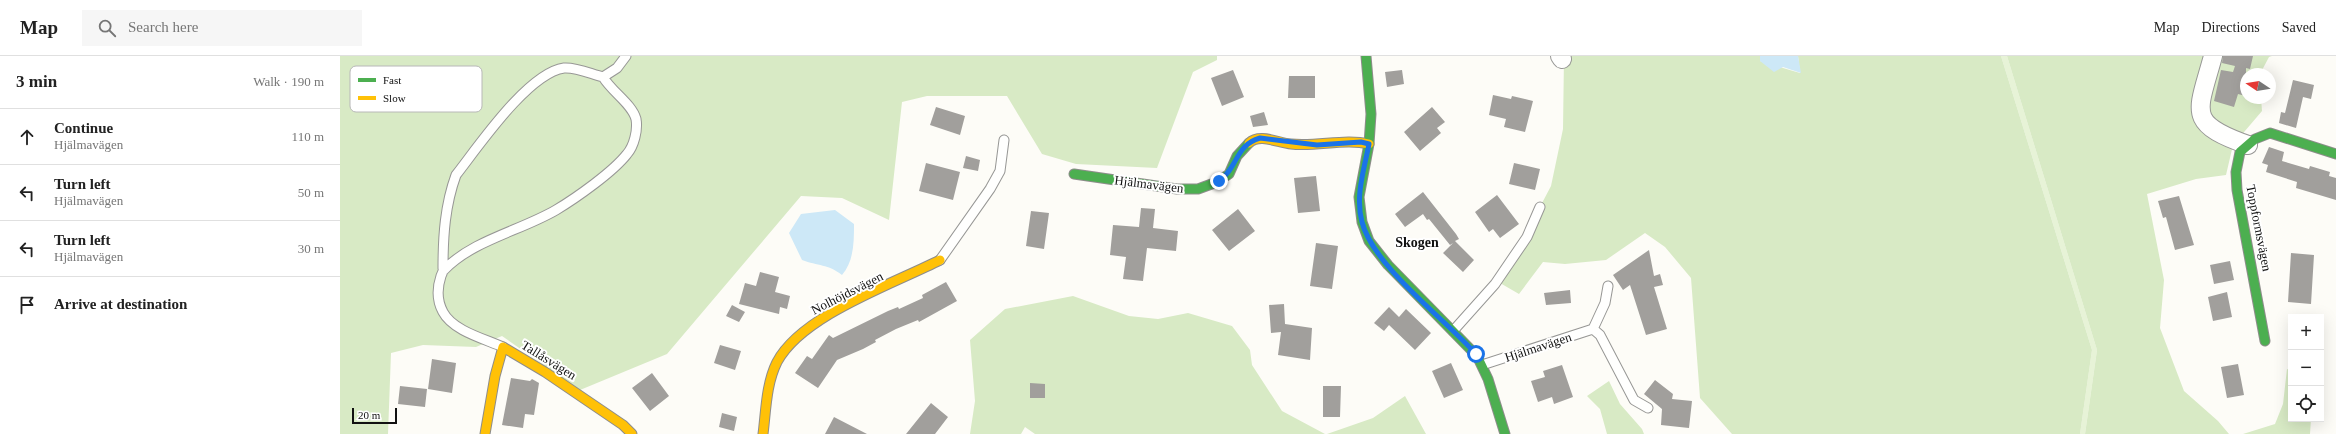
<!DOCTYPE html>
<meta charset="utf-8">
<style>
:root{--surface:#fff;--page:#f6f6f6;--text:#222;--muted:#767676;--line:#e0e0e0}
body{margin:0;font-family:Georgia,serif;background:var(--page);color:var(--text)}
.controls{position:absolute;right:12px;bottom:12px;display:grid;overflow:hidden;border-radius:0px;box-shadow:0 4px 16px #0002}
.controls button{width:36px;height:36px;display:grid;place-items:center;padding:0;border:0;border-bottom:1px solid var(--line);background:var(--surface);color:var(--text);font:20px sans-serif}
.compass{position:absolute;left:1900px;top:12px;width:36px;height:36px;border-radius:50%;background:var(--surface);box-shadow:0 4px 16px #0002;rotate:282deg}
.scale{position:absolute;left:12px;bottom:10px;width:45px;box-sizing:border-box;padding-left:4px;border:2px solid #111;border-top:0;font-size:11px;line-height:14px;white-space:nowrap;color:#111;-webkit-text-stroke:3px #fff;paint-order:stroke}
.stop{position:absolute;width:12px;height:12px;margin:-9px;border:3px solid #1a73e8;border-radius:50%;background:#fff}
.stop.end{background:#1a73e8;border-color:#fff;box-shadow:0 1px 4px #0008}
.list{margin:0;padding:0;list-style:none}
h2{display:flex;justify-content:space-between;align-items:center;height:52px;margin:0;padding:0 16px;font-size:17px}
h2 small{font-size:13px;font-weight:400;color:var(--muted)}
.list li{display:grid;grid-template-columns:26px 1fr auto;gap:12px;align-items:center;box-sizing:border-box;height:56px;padding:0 16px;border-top:1px solid var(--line)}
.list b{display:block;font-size:15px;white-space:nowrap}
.list p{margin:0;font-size:13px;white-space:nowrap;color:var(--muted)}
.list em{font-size:13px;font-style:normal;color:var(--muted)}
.icon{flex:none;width:22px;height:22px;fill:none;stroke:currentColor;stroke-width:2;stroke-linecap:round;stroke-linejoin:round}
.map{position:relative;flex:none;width:1996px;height:378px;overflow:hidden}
header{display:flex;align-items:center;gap:24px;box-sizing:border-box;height:56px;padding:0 20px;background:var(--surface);border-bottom:1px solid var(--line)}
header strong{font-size:19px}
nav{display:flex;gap:22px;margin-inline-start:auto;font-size:14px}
.search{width:280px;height:36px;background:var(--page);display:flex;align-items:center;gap:10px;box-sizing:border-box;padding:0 14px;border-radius:0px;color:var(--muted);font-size:15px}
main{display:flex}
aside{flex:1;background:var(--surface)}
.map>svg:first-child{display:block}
</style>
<header>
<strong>Map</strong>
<div class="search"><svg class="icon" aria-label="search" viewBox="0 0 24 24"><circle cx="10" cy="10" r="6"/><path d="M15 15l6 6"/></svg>Search here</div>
<nav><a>Map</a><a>Directions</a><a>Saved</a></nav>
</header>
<main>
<aside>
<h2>3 min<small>Walk · 190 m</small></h2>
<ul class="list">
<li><svg class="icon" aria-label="ahead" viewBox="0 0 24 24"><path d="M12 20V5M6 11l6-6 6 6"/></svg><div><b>Continue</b><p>Hjälmavägen</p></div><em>110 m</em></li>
<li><svg class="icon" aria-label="left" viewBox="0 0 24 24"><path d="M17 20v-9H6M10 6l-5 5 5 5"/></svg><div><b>Turn left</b><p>Hjälmavägen</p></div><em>50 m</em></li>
<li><svg class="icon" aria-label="left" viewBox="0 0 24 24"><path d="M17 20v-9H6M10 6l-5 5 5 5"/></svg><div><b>Turn left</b><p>Hjälmavägen</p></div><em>30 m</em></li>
<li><svg class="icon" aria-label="arrive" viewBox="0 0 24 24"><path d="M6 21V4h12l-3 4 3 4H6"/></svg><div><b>Arrive at destination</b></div></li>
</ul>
</aside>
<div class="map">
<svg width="1996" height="378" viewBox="0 0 1996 378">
<rect width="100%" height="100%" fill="#fdfcf7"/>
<path fill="#e7f3d7" d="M1661,0H1667L1757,294L1745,378H1740L1752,294Z"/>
<path fill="#d8eac5" d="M0,0H877V4L853,16L817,112L736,108L702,98L667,40H587L562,46L549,164L502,142L461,140L327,298L240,334L162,280L136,291L83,289L51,297L48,378H0Z
M1224,0H1420V5L1460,17L1458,0H1661L1752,294L1740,378H1392L1360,342L1351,222L1325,191L1305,177L1266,204L1225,208L1203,206L1179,238L1160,227L1211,130L1223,73Z
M1667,0H1932L1929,1L1920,18H1906V42H1921L1922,55L1893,89L1886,119L1856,123L1807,138L1824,224L1820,272L1844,335L1878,365L1889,378H1745L1757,294Z
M733,240L789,260L818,263L848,257L892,270L910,294L912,309L942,355L985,378H695L685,371L681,378H630L635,345L630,284L665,253Z
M1947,313L1951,314V363H1971L1970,378H1903L1935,368L1943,348Z
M1269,325L1280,348L1302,373L1304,378H1267L1260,353L1247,340Z
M1065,340L1086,378H987L1033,362Z"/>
<path fill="#cde8f7" d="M1420,0H1458L1461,17L1443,11L1434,16L1420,5Z
M495,154L514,168C514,186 514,205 502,219C488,208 478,210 462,204L449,177L461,158Z"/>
<path fill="#a19f9c" d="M1883,0H1913L1910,13L1906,12V40L1898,38L1894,51L1874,45L1881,14L1893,16L1895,10L1882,7Z
M893,14L904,41L882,50L871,22Z
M1062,14L1064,28L1047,31L1045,16Z
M949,20H975V42H948Z
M1953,24L1974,29L1971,43L1963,41L1956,72L1939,67L1941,56L1945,57Z
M1153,39L1171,43L1172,40L1193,45L1185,76L1164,71L1166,63L1149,59Z
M596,51L625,60L620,79L590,69Z
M1092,51L1105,66L1097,72L1101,77L1080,95L1064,76Z
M924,56L928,69L913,71L910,60Z
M1929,91L1944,96L1942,105L1969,113L1970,110L1990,116L1989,120L1996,122V144L1956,132L1957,126L1926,116L1928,109L1922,107Z
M626,100L640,104L638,115L623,112Z
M586,107L620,116L613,144L579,135Z
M1174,107L1200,113L1195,134L1169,128Z
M976,120L980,155L958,157L954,122Z
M1083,136L1116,178L1119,183L1115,185L1134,204L1123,216L1103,197L1113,187L1110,189L1089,163L1087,164L1083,158L1065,171L1055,158Z
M1157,139L1179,168L1160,182L1153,173L1149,176L1135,156Z
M1839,140L1854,189L1835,194L1826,161L1823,162L1818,145Z
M801,152L815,153L813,172L838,175L836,195L807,192L803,225L783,223L786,201L770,199L773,169L799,171Z
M898,153L915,175L889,195L872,174Z
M691,155L709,157L704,193L686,190Z
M976,187L998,190L992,233L970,230Z
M1309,194L1314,220L1320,218L1323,229L1314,231L1327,273L1306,279L1290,229L1283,234L1273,219Z
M1951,197L1974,199L1971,248L1948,246Z
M1890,205L1894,224L1874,228L1870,209Z
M420,216L439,221L435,236L450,240L447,253L440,251L439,258L399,248L405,227L416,230Z
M606,226L617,245L579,266L578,264L556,273L535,284L536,286L523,293L497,304L478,332L455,317L467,300L472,303L489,279L493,282L548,255L558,251L559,253L583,242L582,239Z
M1230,234L1231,247L1206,249L1204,237Z
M1887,236L1892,261L1873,265L1868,241Z
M944,248L945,268L972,272L970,304L938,299L941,276L931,277L929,249Z
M392,249L405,256L399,266L386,260Z
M1049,251L1059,261L1066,253L1091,277L1075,294L1049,269L1044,275L1034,267Z
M380,289L401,295L395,314L374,307Z
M92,303L116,307L112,337L88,333Z
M1111,307L1123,334L1104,342L1092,315Z
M1898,308L1904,339L1887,342L1881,311Z
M1222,309L1233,341L1214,348L1212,341L1198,346L1191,325L1205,321L1203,315Z
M312,317L329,340L310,355L292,332Z
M171,322L190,325L192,323L199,327L194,359L185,358L183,372L162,369Z
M1315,324L1333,338L1332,343L1352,345L1349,372L1321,369L1322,353L1304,338Z
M690,327L705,328V342H690Z
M60,330L87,333L85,351L58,348Z
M983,330H1001L1000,361H983Z
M591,347L608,361L595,378H566Z
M382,357L397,361L394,375L379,371Z
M494,361L527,378H485Z"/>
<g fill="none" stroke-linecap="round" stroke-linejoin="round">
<defs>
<path id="lane" d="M600,204L650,133L660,115L664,84
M104,214C133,184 180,175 216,154C236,142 273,116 287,98C294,90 298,74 296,63C292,48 272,36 263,21
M1253,273L1265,247L1268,230
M1113,275L1155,228L1187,181L1200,151
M163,291C145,283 113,275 103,256C97,245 97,232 101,220C102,217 104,215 103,212C103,180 105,149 116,119C138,91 188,17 224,12C236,11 251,18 263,21L277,12L286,0
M1142,309L1253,273L1260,279L1294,344L1308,352"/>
<path id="street" d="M1220,0L1222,3
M1873,0C1858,56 1845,67 1908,89"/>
<path id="fast" d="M1026,0L1031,58L1029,88L1019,141L1022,166L1029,185L1048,209L1137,300L1148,323L1165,378
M734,118L837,133H858L877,126L889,118L897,100L909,87
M1925,285L1897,134L1896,116L1900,96L1915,83L1930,77L1996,98"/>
<path id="slow" d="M909,87C920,77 938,87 951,88C977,91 1005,82 1029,88
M145,378L155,320L163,291L205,316L283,369L292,378
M423,378C426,355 426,328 437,306C462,259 553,228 600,204"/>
</defs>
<use href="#lane" stroke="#979795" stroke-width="11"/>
<use href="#street" stroke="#979795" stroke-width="20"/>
<use href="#fast" stroke="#8e8d8b" stroke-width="11"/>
<use href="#slow" stroke="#8e8d8b" stroke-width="11"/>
<use href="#lane" stroke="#fffffe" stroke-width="9"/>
<use href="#street" stroke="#fffffe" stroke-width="18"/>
<use href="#fast" stroke="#4caf50" stroke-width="9"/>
<use href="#slow" stroke="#ffc107" stroke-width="9"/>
</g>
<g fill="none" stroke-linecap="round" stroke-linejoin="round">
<path stroke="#1a73e8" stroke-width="5" d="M879,125C898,112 895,89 920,82L977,89L1021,86L1029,88C1024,114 1015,140 1022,166C1033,210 1105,263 1136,298"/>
</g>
<g text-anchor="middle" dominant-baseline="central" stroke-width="4" stroke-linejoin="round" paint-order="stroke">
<g font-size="13" fill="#111" stroke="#fff">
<text transform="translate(809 128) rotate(7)">Hjälmavägen</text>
<text transform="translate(1919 172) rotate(79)">Toppformsvägen</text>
<text transform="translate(507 237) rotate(-27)">Nolhöjdsvägen</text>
<text transform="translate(1198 291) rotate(-18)">Hjälmavägen</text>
<text transform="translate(209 304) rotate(32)">Tallåsvägen</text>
</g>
<g font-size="14" font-weight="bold" fill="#111" stroke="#fff">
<text x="1077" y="186">Skogen</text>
</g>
</g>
<rect x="10" y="10" width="132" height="46" rx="6" fill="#fff" stroke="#b8b8b8" stroke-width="1"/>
<rect x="18" y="22" width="18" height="4" fill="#4caf50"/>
<rect x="18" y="40" width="18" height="4" fill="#ffc107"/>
<g font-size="11" fill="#111">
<text x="43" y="28">Fast</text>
<text x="43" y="46">Slow</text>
</g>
</svg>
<div class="controls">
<button>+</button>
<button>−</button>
<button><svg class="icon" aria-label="locate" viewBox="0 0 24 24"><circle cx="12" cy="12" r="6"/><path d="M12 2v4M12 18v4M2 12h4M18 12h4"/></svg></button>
</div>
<svg class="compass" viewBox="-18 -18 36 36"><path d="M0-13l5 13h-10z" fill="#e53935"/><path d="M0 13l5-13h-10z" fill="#767676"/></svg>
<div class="scale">20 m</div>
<div class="stop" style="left:1136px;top:298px"></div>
<div class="stop end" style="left:879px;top:125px"></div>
</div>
</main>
